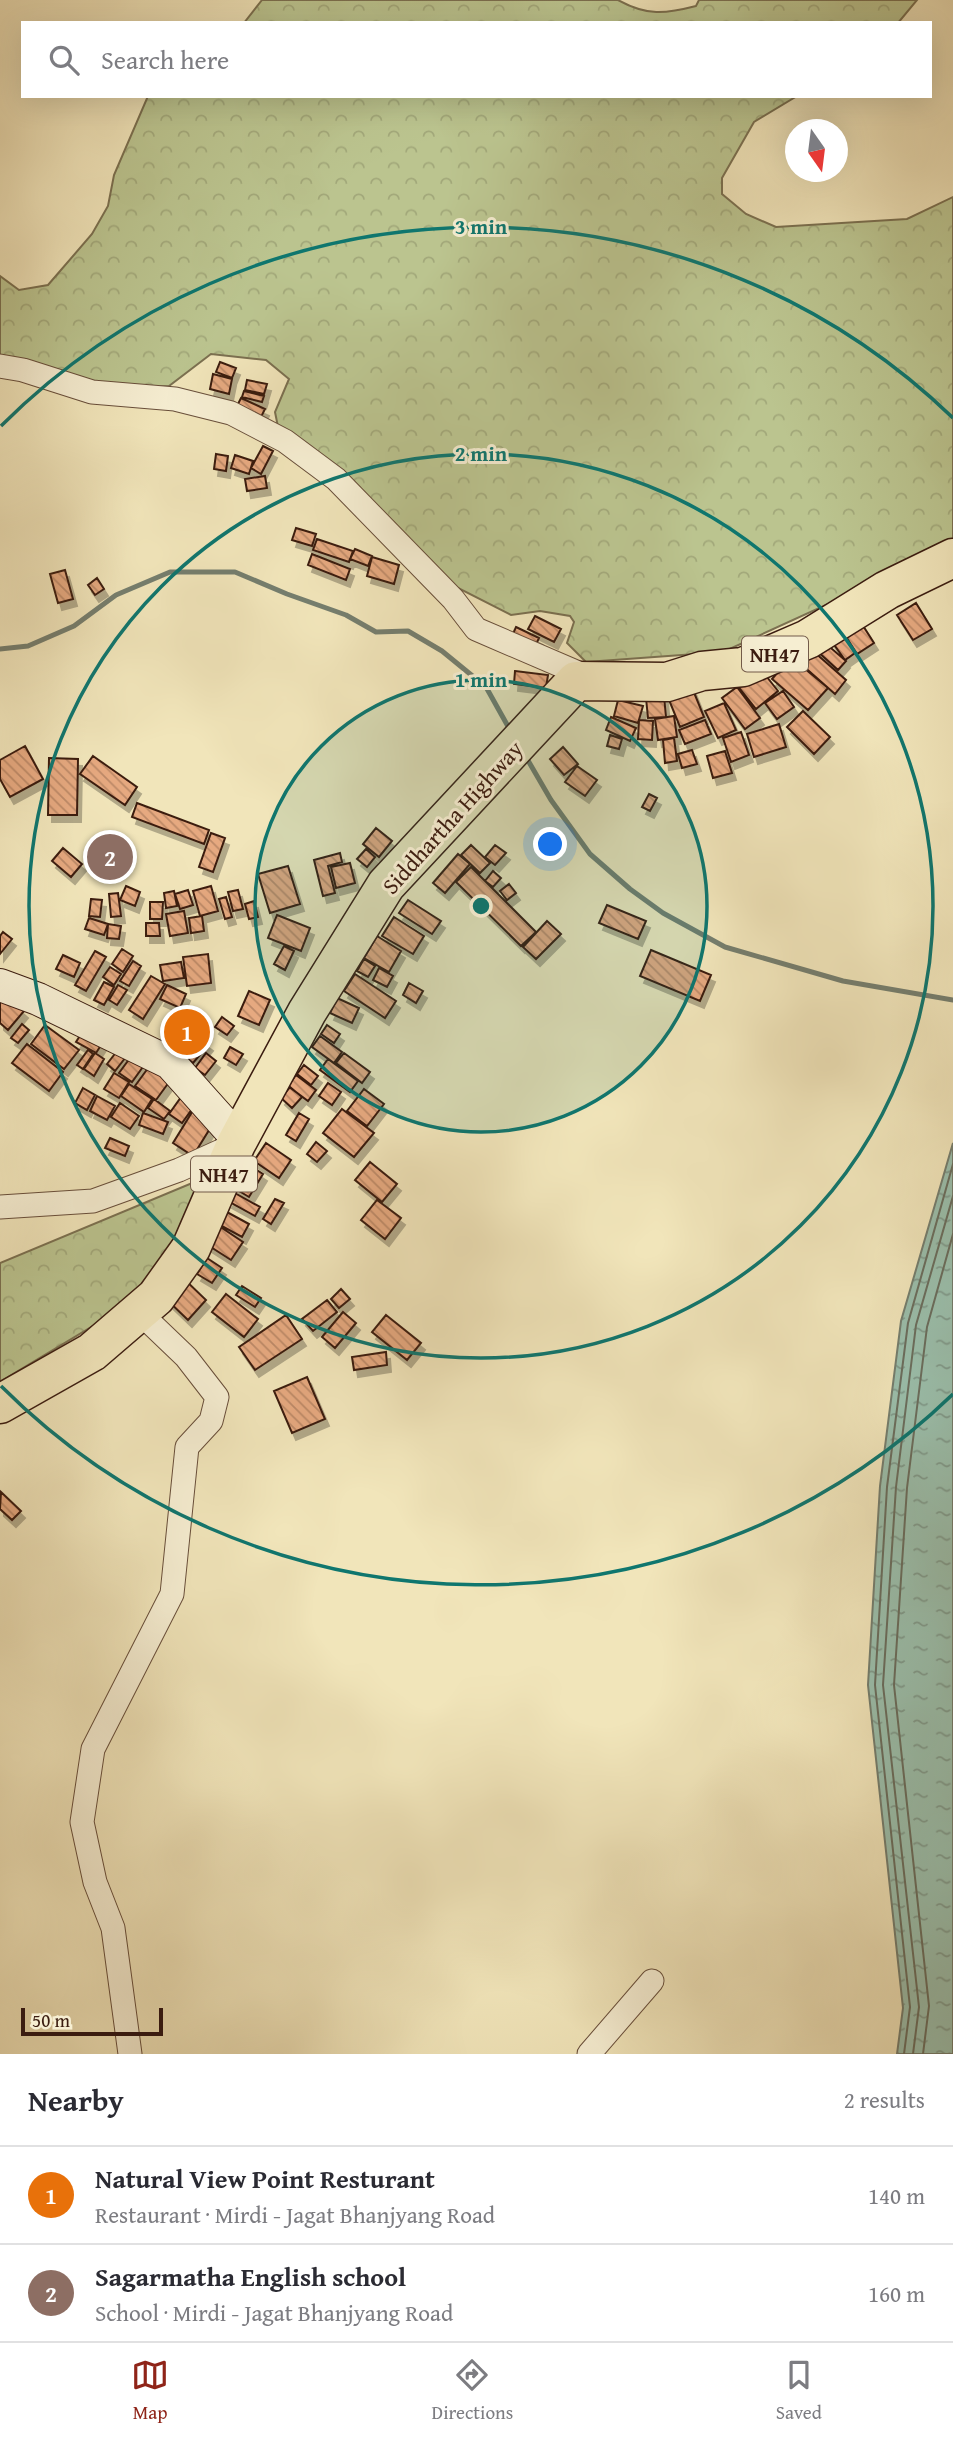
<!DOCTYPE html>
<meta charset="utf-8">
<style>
:root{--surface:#fff;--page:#f2f2f3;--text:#2b2b33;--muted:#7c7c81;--line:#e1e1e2;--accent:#8f2418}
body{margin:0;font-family:"Gentium Book Plus",serif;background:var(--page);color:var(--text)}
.compass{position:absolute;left:785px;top:119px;width:63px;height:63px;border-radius:50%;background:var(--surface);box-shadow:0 7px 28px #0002;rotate:166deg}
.scale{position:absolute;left:21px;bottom:18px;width:142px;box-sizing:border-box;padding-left:7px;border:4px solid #3b1c10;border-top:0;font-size:19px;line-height:24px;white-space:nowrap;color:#3b1c10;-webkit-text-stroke:5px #f6eed2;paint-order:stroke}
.you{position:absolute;left:551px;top:845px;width:24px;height:24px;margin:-18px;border:5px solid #fff;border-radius:50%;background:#1a73e8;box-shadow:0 0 0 10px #1a73e833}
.badge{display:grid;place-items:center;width:46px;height:46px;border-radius:50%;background:var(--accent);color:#fff;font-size:23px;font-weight:700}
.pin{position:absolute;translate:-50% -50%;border:4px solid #fff;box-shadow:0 2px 7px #0006}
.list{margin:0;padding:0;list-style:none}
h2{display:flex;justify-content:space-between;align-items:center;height:91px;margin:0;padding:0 28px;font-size:30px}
h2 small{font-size:23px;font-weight:400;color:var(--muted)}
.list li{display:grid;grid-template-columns:46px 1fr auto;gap:21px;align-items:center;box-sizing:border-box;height:98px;padding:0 28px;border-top:2px solid var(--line)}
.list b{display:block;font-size:26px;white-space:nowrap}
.list p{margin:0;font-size:23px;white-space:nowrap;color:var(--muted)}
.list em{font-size:23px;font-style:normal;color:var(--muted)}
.icon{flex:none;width:38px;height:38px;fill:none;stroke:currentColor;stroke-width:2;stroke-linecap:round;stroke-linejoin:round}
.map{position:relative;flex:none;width:953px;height:2054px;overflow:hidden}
.search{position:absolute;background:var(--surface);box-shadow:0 7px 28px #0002;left:21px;right:21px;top:21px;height:77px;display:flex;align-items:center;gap:18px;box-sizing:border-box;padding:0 24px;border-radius:0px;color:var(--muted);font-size:26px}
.sheet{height:287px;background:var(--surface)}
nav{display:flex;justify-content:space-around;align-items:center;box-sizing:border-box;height:98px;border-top:2px solid var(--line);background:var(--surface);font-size:19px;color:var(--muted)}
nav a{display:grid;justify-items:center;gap:4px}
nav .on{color:var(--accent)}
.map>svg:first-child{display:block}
</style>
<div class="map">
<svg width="953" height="2054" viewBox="0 0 953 2054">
<defs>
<pattern id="forest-crowns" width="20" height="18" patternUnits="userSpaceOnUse" patternTransform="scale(1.75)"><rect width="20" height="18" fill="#bbc48f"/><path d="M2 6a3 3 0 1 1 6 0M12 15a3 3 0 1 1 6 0" fill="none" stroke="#a2a87a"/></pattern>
<pattern id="water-ripples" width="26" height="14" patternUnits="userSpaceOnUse" patternTransform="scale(1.75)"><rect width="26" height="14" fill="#9bbfac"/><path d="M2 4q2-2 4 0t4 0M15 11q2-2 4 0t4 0" fill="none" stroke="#809a8b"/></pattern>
<pattern id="building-back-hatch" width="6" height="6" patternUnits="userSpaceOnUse" patternTransform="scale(1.75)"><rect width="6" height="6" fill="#e6a980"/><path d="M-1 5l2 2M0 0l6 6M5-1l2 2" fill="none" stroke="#bc8967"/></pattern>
<filter id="shadow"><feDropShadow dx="4" dy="7" stdDeviation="0" flood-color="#0004"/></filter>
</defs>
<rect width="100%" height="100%" fill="#f1e5ba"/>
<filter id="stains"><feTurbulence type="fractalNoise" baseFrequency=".00286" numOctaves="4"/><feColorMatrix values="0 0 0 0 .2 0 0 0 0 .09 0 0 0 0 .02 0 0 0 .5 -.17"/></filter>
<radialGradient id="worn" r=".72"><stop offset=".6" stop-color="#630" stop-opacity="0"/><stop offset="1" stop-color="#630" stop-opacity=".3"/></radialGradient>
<path fill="url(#forest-crowns)" stroke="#7b7050" stroke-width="2" d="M262,0H618C647,16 665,14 696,6L699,0H917L898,23H244Z
M148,96H797L754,122L722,178V194L746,214L776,227L907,219L953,197V547L723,652L586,662L567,643L574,622L570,616L540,611L511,615L456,587L278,427L275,412L289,379L266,360L211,354L169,386L120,389L0,355V276L19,290L48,285L92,234L108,206L114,175Z
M197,1181L199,1211L166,1262L111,1315L0,1382V1263Z"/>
<path fill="url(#water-ripples)" stroke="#757e6e" stroke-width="2" d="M953,1143V2054H897L903,2008L868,1685L880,1486L901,1321Z"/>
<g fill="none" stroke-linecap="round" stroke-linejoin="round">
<path stroke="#6b6e5e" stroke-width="2" d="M904,2054L910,2007L875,1685L887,1487L908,1323L953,1164
M913,2054L919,2007L883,1685L896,1487L916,1325L953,1196
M923,2054L929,2006L894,1685L907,1488L927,1327L953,1234"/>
<path stroke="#757e6e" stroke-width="5" d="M0,649L28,646L74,626L116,595L170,572H235L287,594L346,615L376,632L408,631L442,651L486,687L510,730
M526,757L551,800L590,854L630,889L663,913L725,947L843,981L953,1000"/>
</g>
<path fill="url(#building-back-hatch)" stroke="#3b1c10" stroke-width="2" filter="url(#shadow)" d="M220,362L236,368L232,378L216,372Z
M213,374L232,379L229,394L210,389Z
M247,380L267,384L264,394L245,390Z
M244,391L264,396L262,402L242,397Z
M241,398L265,409L261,417L237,406Z
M263,446L273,451L261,474L251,468Z
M216,454L228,456L226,471L214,469Z
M235,455L253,461L249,474L231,468Z
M265,476L267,488L247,491L245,479Z
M296,528L316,534L312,546L292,540Z
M317,539L353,551L349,562L313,550Z
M355,549L372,556L368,566L350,559Z
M312,554L350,569L346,580L308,565Z
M372,557L399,565L394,584L367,576Z
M65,570L73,599L58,603L50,574Z
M97,578L104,589L95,595L88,585Z
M916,603L932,629L913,640L897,615Z
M535,616L561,629L554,642L528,629Z
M860,621L874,643L857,654L843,632Z
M516,627L539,638L534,649L511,638Z
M841,631L855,653L845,660L830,639Z
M824,642L846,661L838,670L816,650Z
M813,651L846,680L835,694L801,664Z
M791,657L828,688L808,710L772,679Z
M759,667L778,691L756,709L737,685Z
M515,671L548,675L546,688L514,684Z
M691,685L704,717L680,727L667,695Z
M737,687L760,718L745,729L722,698Z
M783,691L794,707L777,719L765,703Z
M664,696L666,717L648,718L646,698Z
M618,700L643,706L638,723L614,716Z
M724,703L736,730L718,738L705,711Z
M803,711L830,737L814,754L787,727Z
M674,716L677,737L658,740L655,719Z
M611,717L636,728L630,741L606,730Z
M639,720L653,721L652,740L638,739Z
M705,720L711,734L685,744L679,730Z
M779,724L786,747L754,757L747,734Z
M741,732L749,755L731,762L723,738Z
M610,735L622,739L619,749L607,746Z
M674,738L677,761L665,763L663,740Z
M25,746L43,779L10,797L0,779V760Z
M563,747L578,764L564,775L550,759Z
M692,750L697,764L682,768L678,754Z
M725,751L732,773L713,778L707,756Z
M93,756L137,787L125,805L80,774Z
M49,758L78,759L77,815H48Z
M577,766L597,780L585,796L565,782Z
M649,794L657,798L650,811L642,807Z
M137,803L209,830L204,844L132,817Z
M376,828L392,841L379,857L363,844Z
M211,833L225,838L213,872L199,867Z
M471,845L490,863L480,873L461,855Z
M495,845L506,853L495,865L485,857Z
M63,848L82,864L71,877L52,861Z
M366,849L375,857L367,867L357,859Z
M340,853L342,862L328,866L335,893L323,896L314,860Z
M458,854L470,864L445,893L433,883Z
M350,863L355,883L336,888L331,867Z
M288,866L300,904L270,913L258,874Z
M471,867L536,932L521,946L456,882Z
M493,871L501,878L493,887L485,881Z
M509,884L516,893L507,900L500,891Z
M126,886L140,892L135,906L120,900Z
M211,886L218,911L200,916L193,891Z
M188,890L193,905L180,909L175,894Z
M238,890L243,909L233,911L228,892Z
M174,891L177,906L166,908L164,893Z
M118,893L121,916L111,917L109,894Z
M226,897L232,917L225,919L219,899Z
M91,899L102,900L100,917L89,916Z
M408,900L441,921L432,934L399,913Z
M254,901L258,917L249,919L245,904Z
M150,902H163L162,919H150Z
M607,905L646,921L638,939L599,923Z
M184,911L188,933L170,936L166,914Z
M277,915L310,928L301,951L268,938Z
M202,916L204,931L191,933L189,918Z
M394,917L424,936L413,954L382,936Z
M89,918L108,924L104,935L85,929Z
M547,921L561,934L536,959L523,947Z
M146,923H159L160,936H146Z
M108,924L121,926L119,939L107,938Z
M3,932L12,939L0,954V936Z
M377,936L401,951L389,972L364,958Z
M284,946L294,951L285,970L274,964Z
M122,949L133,956L123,972L112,964Z
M651,950L711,975L700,1001L640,976Z
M95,951L106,957L86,991L75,985Z
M208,954L211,983L187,986L183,957Z
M63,955L80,963L74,977L56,969Z
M364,959L375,966L368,977L357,971Z
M133,961L141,966L129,986L120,981Z
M181,962L184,978L163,981L160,965Z
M110,967L121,974L114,985L103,977Z
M379,968L393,976L387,987L373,980Z
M355,974L396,1001L385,1018L344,991Z
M151,976L165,984L143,1019L129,1010Z
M104,982L114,987L104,1005L94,1000Z
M409,983L423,991L416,1003L403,995Z
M118,985L127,990L117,1005L109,1000Z
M167,985L186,994L180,1008L160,999Z
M0,990L24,1011L8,1030L0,1023Z
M249,991L270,1000L259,1025L238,1016Z
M337,998L359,1008L352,1023L330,1013Z
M183,1009L197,1019L187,1032L173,1023Z
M222,1017L234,1026L227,1035L215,1027Z
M22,1024L29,1030L18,1043L11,1038Z
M172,1024L191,1039L182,1052L162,1036Z
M45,1025L79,1050L64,1069L31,1044Z
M327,1025L340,1034L334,1043L321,1034Z
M83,1031L103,1042L96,1053L76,1042Z
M198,1036L209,1044L193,1063L183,1055Z
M320,1036L342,1052L334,1063L312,1047Z
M27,1044L63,1072L49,1091L12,1063Z
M121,1046L129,1053L115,1071L107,1064Z
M230,1047L243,1054L236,1065L224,1058Z
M88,1050L93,1054L83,1069L77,1065Z
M95,1053L104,1059L94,1076L84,1069Z
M206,1053L216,1061L205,1075L195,1068Z
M344,1053L370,1072L362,1083L336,1063Z
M133,1054L145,1064L132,1082L119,1073Z
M328,1059L358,1081L350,1092L320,1070Z
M151,1064L172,1078L156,1100L135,1086Z
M304,1065L318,1076L311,1085L297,1074Z
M114,1073L129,1082L119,1098L104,1089Z
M296,1075L316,1090L308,1101L288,1086Z
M328,1083L341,1092L332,1105L319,1096Z
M129,1084L152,1099L144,1112L121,1096Z
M290,1087L302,1097L292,1108L281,1098Z
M83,1088L95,1095L87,1110L75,1103Z
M364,1089L384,1104L367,1126L347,1111Z
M184,1093L197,1102L182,1123L169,1114Z
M97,1096L115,1106L107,1120L90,1111Z
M154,1099L170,1111L164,1119L148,1108Z
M120,1103L139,1116L130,1129L111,1117Z
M194,1109L214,1122L193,1156L173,1143Z
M342,1109L374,1133L354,1157L323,1133Z
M143,1113L168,1122L163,1134L139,1125Z
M299,1113L309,1119L296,1141L286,1135Z
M110,1138L129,1146L125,1156L105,1148Z
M316,1142L327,1151L317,1162L307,1154Z
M266,1143L291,1160L279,1178L254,1161Z
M370,1162L397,1184L382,1202L355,1180Z
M249,1165L263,1174L249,1197L234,1188Z
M233,1192L260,1207L255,1216L228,1201Z
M275,1199L284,1203L271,1224L263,1219Z
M377,1200L401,1218L385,1239L361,1220Z
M225,1211L249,1224L242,1237L218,1224Z
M216,1224L243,1242L231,1260L203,1242Z
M207,1258L222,1268L212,1283L197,1274Z
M182,1277L206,1300L188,1320L164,1297Z
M242,1286L261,1298L255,1307L236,1295Z
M341,1289L350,1299L339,1308L331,1299Z
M226,1294L258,1319L244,1337L212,1312Z
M327,1300L337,1312L313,1331L302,1319Z
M343,1312L356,1323L335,1348L322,1337Z
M286,1315L302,1339L255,1370L239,1347Z
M386,1315L421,1343L407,1360L372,1332Z
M386,1352L387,1365L354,1370L352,1357Z
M307,1377L325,1419L292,1433L274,1391Z
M1,1492L21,1511L12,1520L0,1509Z"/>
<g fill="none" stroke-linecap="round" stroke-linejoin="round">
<defs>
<path id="street" d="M0,366L23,370L92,392L175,399L231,413L285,441L336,479L453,599L476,629L590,678
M0,1207L93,1201L179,1170L236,1144
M130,2054L113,1928L95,1882L82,1822L93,1749L172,1594L187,1447L211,1421L217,1397L186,1357L139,1312
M589,2054L652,1981"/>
<path id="secondary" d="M0,985L38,999L170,1063L238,1139"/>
<path id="highway" d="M0,1404L92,1352L156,1297L191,1248L236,1144L307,1012L386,885L576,681L667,682L702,671L743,667L808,639L887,590L953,558"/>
</defs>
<use href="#street" stroke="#684e3a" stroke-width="25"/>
<use href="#secondary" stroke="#3b1c10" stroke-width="34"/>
<use href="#highway" stroke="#3b1c10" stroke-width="41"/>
<use href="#street" stroke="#f6eed2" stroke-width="23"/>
<use href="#secondary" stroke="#f6eed2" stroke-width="32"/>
<use href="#highway" stroke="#f1e5ba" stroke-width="38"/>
</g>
<circle cx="481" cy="906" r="226" fill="#0f766e" fill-opacity=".12"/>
<g fill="none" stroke="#0f766e" stroke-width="3.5">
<circle cx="481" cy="906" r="226"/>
<circle cx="481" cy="906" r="452"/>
<path d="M953 1394A679 679 0 0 1 1 1386M1 426A679 679 0 0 1 953 418"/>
</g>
<g text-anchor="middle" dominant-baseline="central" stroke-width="6" stroke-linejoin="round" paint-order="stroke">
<g fill="#f6eed2" stroke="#735b4a" stroke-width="2">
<rect x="742" y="636.5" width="66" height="35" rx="5"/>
<rect x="191" y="1156.5" width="66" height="35" rx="5"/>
</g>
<g font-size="21" font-weight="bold" fill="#3b1c10">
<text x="775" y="654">NH47</text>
<text x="224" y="1174">NH47</text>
</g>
<g font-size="23" fill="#3b1c10" stroke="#f6eed2">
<text transform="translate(452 817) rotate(-48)">Siddhartha Highway</text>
</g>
</g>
<circle cx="481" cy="906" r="10" fill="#0f766e" stroke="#f6eed2" stroke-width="3.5"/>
<g font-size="21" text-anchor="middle" font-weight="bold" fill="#0f766e" stroke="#f6eed2" stroke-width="6" stroke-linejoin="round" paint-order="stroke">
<text x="481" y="234">3 min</text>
<text x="481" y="461">2 min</text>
<text x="481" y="687">1 min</text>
</g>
<rect width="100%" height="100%" filter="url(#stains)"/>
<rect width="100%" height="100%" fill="url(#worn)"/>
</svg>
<svg class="compass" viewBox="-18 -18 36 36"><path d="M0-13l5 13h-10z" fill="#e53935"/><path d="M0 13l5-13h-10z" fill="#7c7c81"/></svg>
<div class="scale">50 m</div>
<div class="you"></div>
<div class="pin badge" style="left:187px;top:1032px;background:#e8710a">1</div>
<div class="pin badge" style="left:110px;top:857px;background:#8d6e63">2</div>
<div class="search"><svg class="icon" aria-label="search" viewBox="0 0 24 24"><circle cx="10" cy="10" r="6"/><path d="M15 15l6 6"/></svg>Search here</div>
</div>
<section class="sheet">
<h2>Nearby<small>2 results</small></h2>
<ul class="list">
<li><span class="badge" style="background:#e8710a">1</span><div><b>Natural View Point Resturant</b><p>Restaurant · Mirdi - Jagat Bhanjyang Road</p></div><em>140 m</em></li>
<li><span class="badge" style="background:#8d6e63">2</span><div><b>Sagarmatha English school</b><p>School · Mirdi - Jagat Bhanjyang Road</p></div><em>160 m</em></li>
</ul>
</section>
<nav>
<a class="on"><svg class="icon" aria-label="map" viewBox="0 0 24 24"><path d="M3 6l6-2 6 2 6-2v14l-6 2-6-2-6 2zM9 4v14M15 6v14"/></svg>Map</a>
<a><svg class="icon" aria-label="directions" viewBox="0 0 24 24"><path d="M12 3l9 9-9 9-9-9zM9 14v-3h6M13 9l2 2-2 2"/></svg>Directions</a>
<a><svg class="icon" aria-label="saved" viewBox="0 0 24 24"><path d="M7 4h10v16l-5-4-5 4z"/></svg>Saved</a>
</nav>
